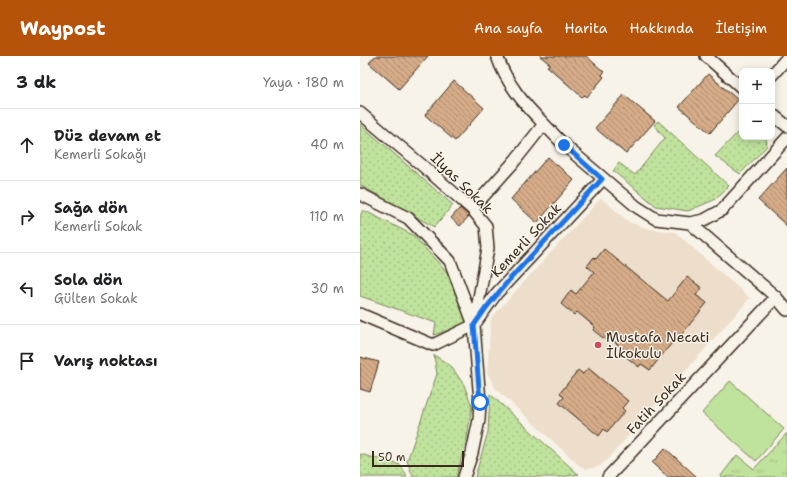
<!DOCTYPE html>
<html lang="tr">
<meta charset="utf-8">
<style>
:root{--surface:#fff;--page:#f2f2f2;--text:#202124;--muted:#757577;--line:#e0e0e0;--accent:#b45309}
body{margin:0;font-family:"Shantell Sans",sans-serif;background:var(--page);color:var(--text)}
.controls{position:absolute;right:12px;top:12px;display:grid;overflow:hidden;border-radius:8px;box-shadow:0 2px 10px #0003}
.controls button{width:36px;height:36px;display:grid;place-items:center;padding:0;border:0;border-bottom:1px solid var(--line);background:var(--surface);color:var(--text);font:20px sans-serif}
.scale{position:absolute;left:12px;bottom:10px;width:92px;box-sizing:border-box;padding-left:4px;border:2px solid #3b2a1e;border-top:0;font-size:11px;line-height:14px;white-space:nowrap;color:#3b2a1e;-webkit-text-stroke:3px #f7f3e8;paint-order:stroke}
.stop{position:absolute;width:12px;height:12px;margin:-9px;border:3px solid #1a73e8;border-radius:50%;background:#fff}
.stop.end{background:#1a73e8;border-color:#fff;box-shadow:0 1px 4px #0008}
.list{margin:0;padding:0;list-style:none}
h2{display:flex;justify-content:space-between;align-items:center;height:52px;margin:0;padding:0 16px;font-size:17px}
h2 small{font-size:13px;font-weight:400;color:var(--muted)}
.list li{display:grid;grid-template-columns:26px 1fr auto;gap:12px;align-items:center;box-sizing:border-box;height:72px;padding:0 16px;border-top:1px solid var(--line)}
.list b{display:block;font-size:15px;white-space:nowrap}
.list p{margin:0;font-size:13px;white-space:nowrap;color:var(--muted)}
.list em{font-size:13px;font-style:normal;color:var(--muted)}
.icon{flex:none;width:22px;height:22px;fill:none;stroke:currentColor;stroke-width:2;stroke-linecap:round;stroke-linejoin:round}
.map{position:relative;flex:none;width:427px;height:421px;overflow:hidden}
header{display:flex;align-items:center;gap:24px;box-sizing:border-box;height:56px;padding:0 20px;background:var(--accent);color:#fff}
header strong{font-size:19px}
nav{display:flex;gap:22px;margin-inline-start:auto;font-size:14px}
main{display:flex}
aside{flex:1;background:var(--surface)}
.map>svg:first-child{display:block}
</style>
<header>
<strong>Waypost</strong>
<nav><a>Ana sayfa</a><a>Harita</a><a>Hakkında</a><a>İletişim</a></nav>
</header>
<main>
<aside>
<h2>3 dk<small>Yaya · 180 m</small></h2>
<ul class="list">
<li><svg class="icon" aria-label="ahead" viewBox="0 0 24 24"><path d="M12 20V5M6 11l6-6 6 6"/></svg><div><b>Düz devam et</b><p>Kemerli Sokağı</p></div><em>40 m</em></li>
<li><svg class="icon" aria-label="right" viewBox="0 0 24 24"><path d="M7 20v-9h11M14 6l5 5-5 5"/></svg><div><b>Sağa dön</b><p>Kemerli Sokak</p></div><em>110 m</em></li>
<li><svg class="icon" aria-label="left" viewBox="0 0 24 24"><path d="M17 20v-9H6M10 6l-5 5 5 5"/></svg><div><b>Sola dön</b><p>Gülten Sokak</p></div><em>30 m</em></li>
<li><svg class="icon" aria-label="arrive" viewBox="0 0 24 24"><path d="M6 21V4h12l-3 4 3 4H6"/></svg><div><b>Varış noktası</b></div></li>
</ul>
</aside>
<div class="map">
<svg width="427" height="421" viewBox="0 0 427 421">
<defs>
<pattern id="grass-dots" width="8" height="8" patternUnits="userSpaceOnUse"><rect width="8" height="8" fill="#bfe29c"/><path d="M2 2h.1M6 6h.1" fill="none" stroke="#a5c286" stroke-width="1.8" stroke-linecap="round"/></pattern>
<pattern id="park-tufts" width="24" height="20" patternUnits="userSpaceOnUse"><rect width="24" height="20" fill="#bfe29c"/><path d="M3 7l-1-3M5 7V3M7 7l1-3M15 17l-1-3M17 17v-4M19 17l1-3" fill="none" stroke="#a5c286"/></pattern>
<pattern id="building-back-hatch" width="6" height="6" patternUnits="userSpaceOnUse"><rect width="6" height="6" fill="#d6ac88"/><path d="M-1 5l2 2M0 0l6 6M5-1l2 2" fill="none" stroke="#af8c6f"/></pattern>
</defs>
<rect width="100%" height="100%" fill="#f7f3e8"/>
<filter id="ink" filterUnits="userSpaceOnUse"><feTurbulence type="fractalNoise" baseFrequency=".025" numOctaves="2"/><feDisplacementMap in="SourceGraphic" scale="8" xChannelSelector="R" yChannelSelector="G"/><feConvolveMatrix kernelMatrix="1 2 1 2 8 2 1 2 1" color-interpolation-filters="sRGB"/></filter>
<g filter="url(#ink)">
<path fill="#eddecb" d="M241,142L269,166L290,173L315,176L390,242L247,404L240,410L233,412L226,413L220,410L135,332L127,316L131,262Z"/>
<path fill="url(#grass-dots)" stroke="#7d865d" d="M298,65L369,130L354,144L328,155L296,150L253,115L259,107L275,119L305,82L294,69Z
M0,68L93,149L74,171L0,129Z
M382,72V81H406L407,90L380,118L355,100Z
M3,154L53,179L92,222L108,261L103,269L74,279L76,267L0,240V160Z
M74,299L91,310L104,329L112,350L107,382L96,421H53L47,405L77,318Z
M130,338L218,418H219L201,421H115L128,376Z
M0,398L41,409L47,421H0Z"/>
<path fill="url(#park-tufts)" stroke="#7d865d" d="M426,378H427V421H360L377,399L394,413Z"/>
<path fill="#bfe29c" stroke="#7d865d" d="M370,325L424,373L396,405L342,357Z"/>
<path fill="url(#building-back-hatch)" stroke="#3b2a1e" d="M15,0H68L39,33L9,7Z
M180,0H226L244,16L242,19L244,21L227,41L225,39L222,41L187,10L190,8Z
M348,18L378,44L350,77L319,51Z
M94,25L124,52L95,85L65,59Z
M264,39L295,65L266,98L235,72Z
M188,101L214,124L177,167L151,143Z
M427,112V170L398,144Z
M100,152L109,160L100,170L91,162Z
M244,193L308,245L327,221L342,232L336,239L347,247L317,284L316,282L290,314L281,308L279,311L265,300L268,296L249,282L247,285L233,274L235,271L217,256L214,259L201,248L211,234L216,238L234,216L227,210L234,201L236,203Z
M0,301L19,306L10,336L0,333Z
M228,312L268,345L262,352L265,355L247,376L244,373L239,380L199,347L204,341L200,337L218,314L223,318Z
M305,392L337,421H308L292,407Z"/>
<g fill="none" stroke-linecap="round" stroke-linejoin="round">
<defs>
<path id="minor" d="M137,0C146,27 164,48 184,68
M346,0L382,32
M412,19L427,2
M0,57L64,111L112,153L126,170L128,192L115,264
M412,58L427,70
M0,138L48,162L90,205L114,269L120,346L119,364L112,397L104,421
M112,153L153,107L184,68L204,89L277,151L296,163L330,167L344,164L362,154L427,82
M330,167L416,241L427,254
M0,258L73,289L114,269L136,238L243,123
M248,421L416,241"/>
</defs>
<use href="#minor" stroke="#3b2a1e" stroke-width="14"/>
<use href="#minor" stroke="#f7f3e8" stroke-width="11"/>
</g>
</g>
<g fill="none" stroke-linecap="round" stroke-linejoin="round" filter="url(#ink)">
<path stroke="#1a73e8" stroke-width="5" d="M120,346L114,269L126,252L149,224L242,123L204,89"/>
</g>
<circle fill="#d1495b" stroke="#f7f3e8" stroke-width="1.5" cx="238" cy="289" r="4"/>
<g text-anchor="middle" dominant-baseline="central" stroke-width="3" stroke-linejoin="round" paint-order="stroke">
<g font-size="14" fill="#3b2a1e" stroke="#f7f3e8">
<text transform="translate(102 127) rotate(44)">İlyas Sokak</text>
<text transform="translate(166 184) rotate(-47)">Kemerli Sokak</text>
<text transform="translate(296 347) rotate(-47)">Fatih Sokak</text>
</g>
<g font-size="14" fill="#3b2a1e" stroke="#f7f3e8" text-anchor="start">
<text x="246" y="281">Mustafa Necati<tspan x="246" dy="16">İlkokulu</tspan></text>
</g>
</g>
</svg>
<div class="controls">
<button>+</button>
<button>−</button>
</div>
<div class="scale">50 m</div>
<div class="stop" style="left:120px;top:346px"></div>
<div class="stop end" style="left:204px;top:89px"></div>
</div>
</main>
